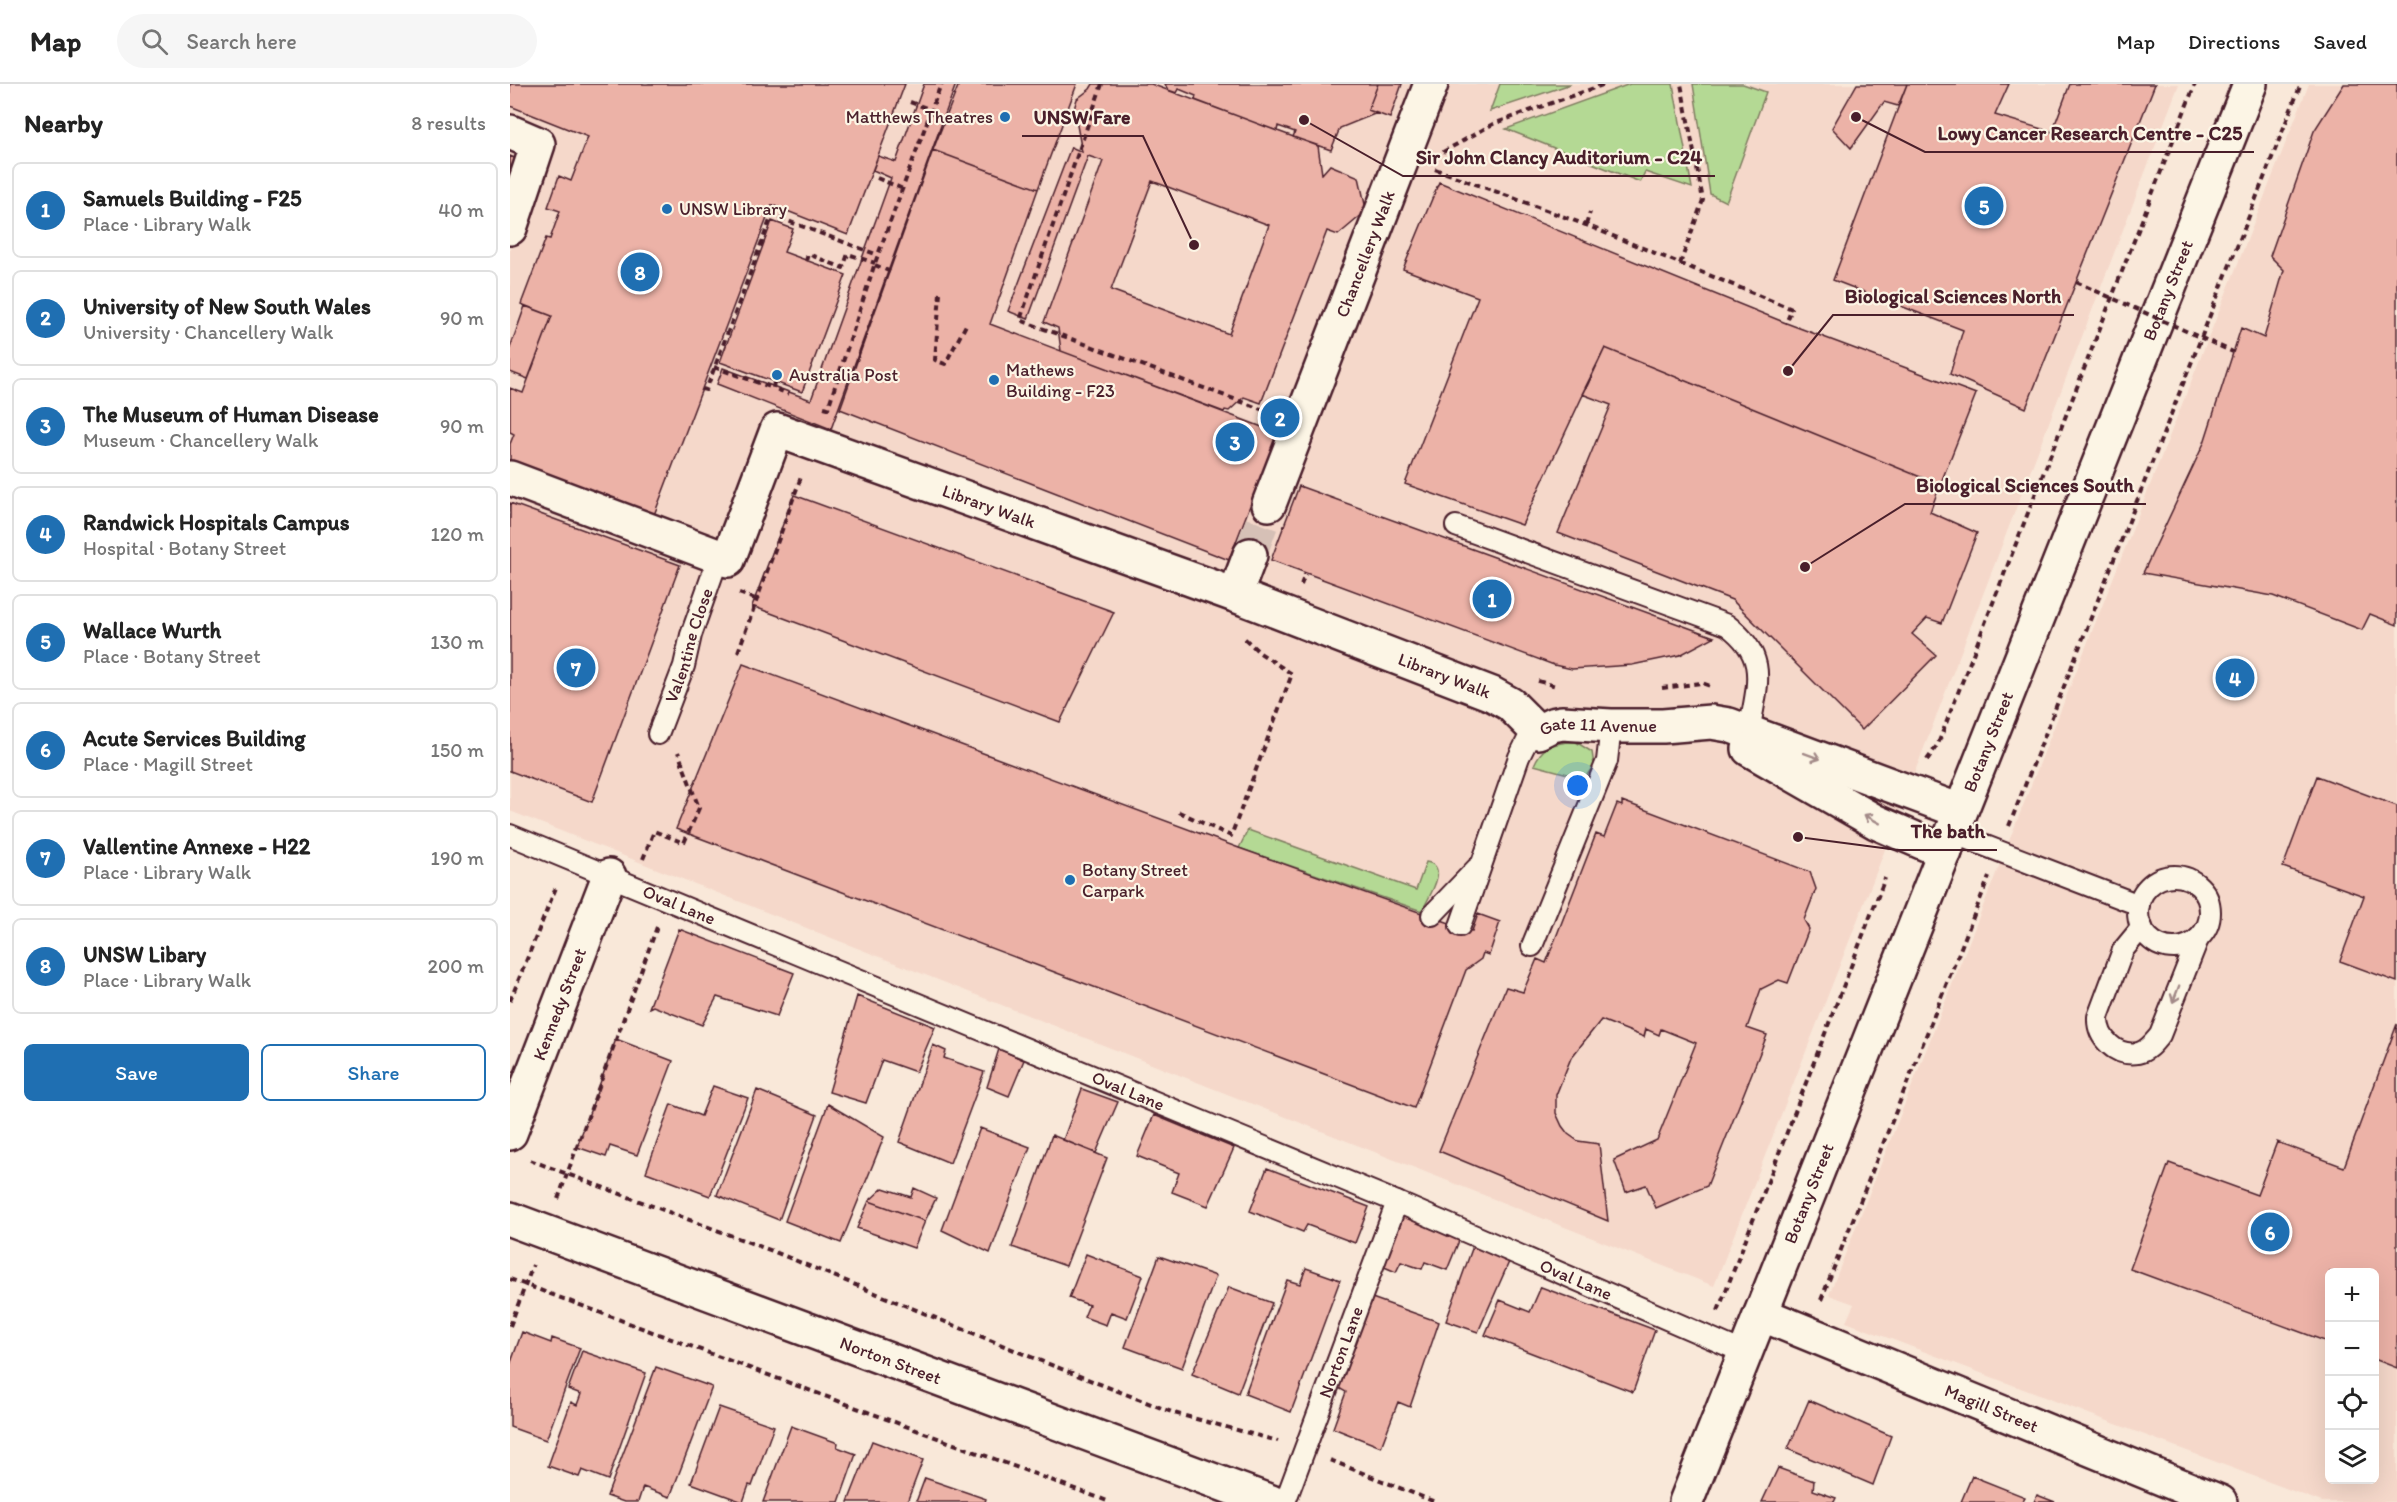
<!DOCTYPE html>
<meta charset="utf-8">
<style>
:root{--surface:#fff;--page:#f6f6f6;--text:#222;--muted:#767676;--line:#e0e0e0;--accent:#1f6fb2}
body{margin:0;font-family:Itim,sans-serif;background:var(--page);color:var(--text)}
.controls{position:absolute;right:18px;bottom:18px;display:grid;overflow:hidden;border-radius:9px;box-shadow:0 6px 24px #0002}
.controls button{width:54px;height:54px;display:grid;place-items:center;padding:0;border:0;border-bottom:2px solid var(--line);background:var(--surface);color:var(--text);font:30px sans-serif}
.you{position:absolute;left:1068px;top:702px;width:21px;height:21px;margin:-15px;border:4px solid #fff;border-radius:50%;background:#1a73e8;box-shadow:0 0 0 9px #1a73e833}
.badge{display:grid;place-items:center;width:39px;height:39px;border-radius:50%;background:var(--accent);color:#fff;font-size:20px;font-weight:700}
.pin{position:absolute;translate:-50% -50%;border:3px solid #fff;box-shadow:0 2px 6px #0006}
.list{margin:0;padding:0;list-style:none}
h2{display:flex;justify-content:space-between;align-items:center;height:78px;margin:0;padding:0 24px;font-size:26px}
h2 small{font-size:20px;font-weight:400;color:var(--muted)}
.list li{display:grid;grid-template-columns:39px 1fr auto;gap:18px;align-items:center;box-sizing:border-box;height:96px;margin:0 12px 12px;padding:0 12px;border:2px solid var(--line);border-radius:9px}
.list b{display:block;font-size:22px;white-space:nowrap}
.list p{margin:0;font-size:20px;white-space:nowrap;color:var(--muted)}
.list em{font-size:20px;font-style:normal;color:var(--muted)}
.actions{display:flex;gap:12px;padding:18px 24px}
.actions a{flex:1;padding:14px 0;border:2px solid var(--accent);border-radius:9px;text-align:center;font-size:21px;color:var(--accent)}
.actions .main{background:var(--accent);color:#fff}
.icon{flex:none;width:33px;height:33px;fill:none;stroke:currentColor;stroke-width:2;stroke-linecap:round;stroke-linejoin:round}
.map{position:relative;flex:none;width:1887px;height:1418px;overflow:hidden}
header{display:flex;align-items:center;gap:36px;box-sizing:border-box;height:84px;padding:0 30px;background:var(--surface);border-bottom:2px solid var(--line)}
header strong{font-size:28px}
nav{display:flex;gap:33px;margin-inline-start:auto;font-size:21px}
.search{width:420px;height:54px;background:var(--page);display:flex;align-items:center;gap:15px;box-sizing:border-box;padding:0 21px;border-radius:33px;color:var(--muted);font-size:22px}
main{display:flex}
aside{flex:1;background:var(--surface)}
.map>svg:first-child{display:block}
</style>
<header>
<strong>Map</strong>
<div class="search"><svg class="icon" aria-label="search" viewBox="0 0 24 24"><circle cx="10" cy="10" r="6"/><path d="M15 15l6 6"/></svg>Search here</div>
<nav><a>Map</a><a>Directions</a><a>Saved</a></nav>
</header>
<main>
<aside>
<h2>Nearby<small>8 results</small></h2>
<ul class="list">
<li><span class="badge">1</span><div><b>Samuels Building - F25</b><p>Place · Library Walk</p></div><em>40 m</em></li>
<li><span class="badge">2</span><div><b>University of New South Wales</b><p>University · Chancellery Walk</p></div><em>90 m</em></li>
<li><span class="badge">3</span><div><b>The Museum of Human Disease</b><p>Museum · Chancellery Walk</p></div><em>90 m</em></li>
<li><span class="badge">4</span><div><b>Randwick Hospitals Campus</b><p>Hospital · Botany Street</p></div><em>120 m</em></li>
<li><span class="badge">5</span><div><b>Wallace Wurth</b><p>Place · Botany Street</p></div><em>130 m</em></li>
<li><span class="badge">6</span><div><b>Acute Services Building</b><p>Place · Magill Street</p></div><em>150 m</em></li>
<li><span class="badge">7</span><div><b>Vallentine Annexe - H22</b><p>Place · Library Walk</p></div><em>190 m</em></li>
<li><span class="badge">8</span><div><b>UNSW Libary</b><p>Place · Library Walk</p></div><em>200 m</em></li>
</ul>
<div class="actions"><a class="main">Save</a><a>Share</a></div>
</aside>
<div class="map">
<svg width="1887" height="1418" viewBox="0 0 1887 1418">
<rect width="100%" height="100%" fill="#f9e8d9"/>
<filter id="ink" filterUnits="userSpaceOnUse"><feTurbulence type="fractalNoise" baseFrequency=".0167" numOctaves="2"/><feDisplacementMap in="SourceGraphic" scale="12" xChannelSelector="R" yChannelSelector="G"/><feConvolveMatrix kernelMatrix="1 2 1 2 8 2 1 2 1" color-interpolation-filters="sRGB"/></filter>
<g filter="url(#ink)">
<path fill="#f5d8ca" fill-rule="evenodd" d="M0,0H1669L1371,776L1204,1202L0,727Z
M1799,0H1887V1418H1812L1336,1238L1344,1220L1319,1211ZM1820,1188H1864V1396H1820Z"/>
<path fill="#b4d994" stroke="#7f7c60" stroke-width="1.5" d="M990,0H1061L980,27Z
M1120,0H1163L1182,104L1135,88L1130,98L996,45Z
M1183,0H1233L1256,8L1216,118L1200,110Z
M1058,658H1066L1082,668L1084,681L1077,691L1069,693L1024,681C1031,664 1040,660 1058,658Z
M738,746L906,806L916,778C941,781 918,814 912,827L729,764Z"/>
<path fill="#ecb2a7" stroke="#4a1f2b" stroke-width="1.5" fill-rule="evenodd" d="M0,0H395L338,151L262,121L144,431L0,377V360L4,350L0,348V304L13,309L42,232L11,220L36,154L40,155L50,127L38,123L49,92L61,97L78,53L0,22Z
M414,0H446L321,345L207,300L213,284L301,316L381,94L363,86L368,72L386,78Z
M449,0H567L528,105L423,66Z
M583,0H641L808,62L812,90L820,81L849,93L856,125L854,129L828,151L817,147L751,319L734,313L719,327L715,326L714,328L551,267L548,244L534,238L593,77L578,72L518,235L498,227L561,63L572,68L564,25L567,15L580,5ZM642,97L759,141L719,250L601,206Z
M655,0H868L858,26L867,29L830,44L821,66L783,53L785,48L768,42L767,47L685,16L686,12L669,5L667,9L658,6Z
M868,0H892L880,34L858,26Z
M1347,0H1397L1388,22L1374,18L1341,64L1322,44Z
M1397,0H1499L1485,31L1542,48L1560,0H1645L1516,324L1440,290L1453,246L1323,196Z
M1834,0H1887V541L1860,530L1852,546L1763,512L1633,489L1694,359L1731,244L1754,254L1774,186L1760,172L1804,47Z
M423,66L528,105L480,240L768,349L719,476L330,325Z
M0,72L9,76L0,100Z
M929,98L1276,239L1466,310L1430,401L1095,264L1012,441L895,400L968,213L893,185Z
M262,137L283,145L274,168L336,191L292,308L210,278Z
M15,222L42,232L18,295L0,288V264Z
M1095,264L1430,401L1420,428L1467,449L1432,539L1417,534L1402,550L1426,571L1352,646L1222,516L1048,449L1101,321L1072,310Z
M789,402L1204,553L1170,571L1122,581L1062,585L1044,581L761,476Z
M284,411L604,528L550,638L242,522Z
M0,419L170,481L82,718L0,687Z
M233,580L729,764L962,847L968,830L990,838L979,871L973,869L971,875L956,886L904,1024L166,745Z
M1807,692L1887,722V898L1830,877L1854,812L1773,783Z
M1112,717L1300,788L1306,805L1294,836L1299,845L1278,899L1269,896L1251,905L1237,944L1257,951L1197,1102L1146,1124L1136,1101L1116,1108L1104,1076L1147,1056L1186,959L1151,945L1149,951L1136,945L1134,953L1091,936L1061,974L1046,1011V1029L1052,1042L1058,1050L1068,1057L1089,1060L1098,1137L929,1067L996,903L1013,908L1027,875L1036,879L1086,750L1094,753L1107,720L1112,722Z
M169,845L284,889L267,932L207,913L192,941L143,922L139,924Z
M347,912L425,943L406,988L372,976L356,1019L319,1008Z
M1887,940V1284L1864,1275V1188H1820V1259L1620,1185L1659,1079L1747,1111L1767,1058L1834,1083Z
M106,955L163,977L127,1071L100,1062L96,1073L67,1063Z
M423,961L436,967L434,974L474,988L440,1079L389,1058Z
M489,965L514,976L499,1012L477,1003Z
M203,1002L238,1014L200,1112L136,1088L161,1020L191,1032Z
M572,1005L608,1018L586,1069L553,1056Z
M247,1006L307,1031L269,1136L207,1111Z
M318,1020L374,1053L331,1159L275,1137Z
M644,1031L724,1064L698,1122L662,1108L669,1089L627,1072Z
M470,1044L520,1063L480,1169L432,1146Z
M542,1051L597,1074L556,1182L502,1163Z
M757,1084L859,1123L845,1159L797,1141L793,1148L740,1127Z
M373,1104L401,1113L404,1104L426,1114L415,1137L359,1117Z
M359,1117L415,1137L404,1164L347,1144Z
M892,1130L951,1152L937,1186L915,1178L912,1185L891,1178L886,1188L872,1182Z
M963,1162L999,1178L968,1248L936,1237Z
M576,1170L633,1192L617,1234L601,1228L596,1241L574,1233L579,1221L559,1214Z
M649,1172L706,1192L672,1284L615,1263Z
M796,1184L830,1196L781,1328L735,1310L777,1196L790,1200Z
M719,1203L762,1219L728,1309L682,1290Z
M1031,1203L1145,1246L1123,1308L975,1251L990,1216L1020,1228Z
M862,1214L929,1238L900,1323L888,1318L871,1363L823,1344L836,1308L827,1303Z
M12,1248L41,1259L42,1254L70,1264L36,1356L0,1343V1281Z
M72,1267L136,1289L98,1396L72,1386L69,1393L38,1382L61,1318L67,1321L71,1310L58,1305Z
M146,1283L202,1303L160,1413L133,1403L128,1418H114L97,1412Z
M1299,1316L1381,1352L1363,1401L1278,1365Z
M209,1323L264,1342L242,1402L239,1401L233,1418L181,1399Z
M281,1342L328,1359L327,1363L346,1370L329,1418H253Z
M362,1357L413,1376L397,1418H338Z
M1268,1384L1304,1397L1303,1406L1326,1414L1324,1418H1252Z
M1462,1392L1515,1413L1512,1418H1451Z
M415,1394L476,1415L475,1418H406Z
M1527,1411L1545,1418H1524Z"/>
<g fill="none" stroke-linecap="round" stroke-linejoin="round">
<path stroke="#d6c0b6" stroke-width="33" stroke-dasharray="33 16" stroke-linecap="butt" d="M740,471L759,420"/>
<defs>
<g id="service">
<path d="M946,442L1217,541C1261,574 1246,602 1239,649"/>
<path id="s1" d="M148,650L174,582L181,551L209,472"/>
<path d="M1442,749L1629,821"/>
<path id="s2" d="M0,751L887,1118L1235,1269"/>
<circle cx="1664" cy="828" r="36"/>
<path d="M922,831L967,784"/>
<path d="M950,842L1009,673L1017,657L1028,648"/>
<path d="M1632,843L1613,866L1588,933C1587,954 1606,973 1628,969C1638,967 1644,958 1650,951L1688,855"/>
<path d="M1022,862L1097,677L1101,642"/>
<path id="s3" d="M775,1418L887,1118"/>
</g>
<g id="minor">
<path d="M0,48L28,60L0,144"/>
<path id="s4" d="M0,394L218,476L267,346L725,511L982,610L1000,620L1028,648L1042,641L1052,639L1101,642H1153L1201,638L1219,641L1450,727"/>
<path id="s5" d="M759,420L921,0"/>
<path d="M725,511L740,471"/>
<path d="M1239,665L1366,738L1435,768"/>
<path id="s6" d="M0,1049L99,792"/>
<path id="s7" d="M0,1135L761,1418"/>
<path id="s8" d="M1251,1230L1710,1418"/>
</g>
<g id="tertiary">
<path id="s9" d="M1176,1418L1740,0"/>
</g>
</defs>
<use href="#service" stroke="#4a1f2b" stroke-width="24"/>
<use href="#minor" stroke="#4a1f2b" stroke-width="38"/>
<use href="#tertiary" stroke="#4a1f2b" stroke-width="38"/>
<path stroke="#4a1f2b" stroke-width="4" stroke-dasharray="6 4.5" stroke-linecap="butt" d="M592,0L510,236L759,328
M400,18L422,26
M933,68L983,40L1095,0
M925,85L1076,141L1282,225L1276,239
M367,94L393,105
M1076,141L1080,128
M296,177L298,170L333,184L338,170L365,179
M1170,180L1193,116L1171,0
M365,181L381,188
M430,209L425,276L435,280L456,241
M204,283L263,304
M264,298L263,304L279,310
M192,305L196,306L262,131L368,171
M314,323L318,324L365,179L431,0
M791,501L795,490
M229,509L248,516
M228,568L291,393
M1028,597L1046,602
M1152,604L1192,599L1200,602
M1417,676L1428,660L1685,0
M669,728L721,752L782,590L750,569L733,553
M1499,742L1791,0
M133,775L144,747L174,759L189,724L168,668
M0,917L47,801
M20,1076L265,1168L526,1275L664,1329L768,1357
M48,1115L147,843
M0,1195L600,1418
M1311,1216L1479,793
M1208,1227L1375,794
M0,1242L23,1181
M820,1376L925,1418"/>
<use href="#service" stroke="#fcf5e5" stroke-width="20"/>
<use href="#minor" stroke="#fcf5e5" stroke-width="33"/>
<use href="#tertiary" stroke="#fcf5e5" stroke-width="33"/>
<path stroke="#4a1f2b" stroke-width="4" stroke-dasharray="6 4.5" stroke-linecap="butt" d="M1566,198L1723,268"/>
</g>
<defs><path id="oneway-shaft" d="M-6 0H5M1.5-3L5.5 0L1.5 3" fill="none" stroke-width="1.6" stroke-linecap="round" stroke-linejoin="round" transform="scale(1.5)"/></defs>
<g stroke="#a38a88">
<use href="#oneway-shaft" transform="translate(1302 672) rotate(20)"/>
<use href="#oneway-shaft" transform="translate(1362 735) rotate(-151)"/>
<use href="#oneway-shaft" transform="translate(1666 910) rotate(111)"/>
</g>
</g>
<g fill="#1f6fb2" stroke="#fcf5e5" stroke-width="2">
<circle cx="495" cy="33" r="6"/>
<circle cx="157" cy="125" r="6"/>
<circle cx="267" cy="291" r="6"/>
<circle cx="484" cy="296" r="6"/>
<circle cx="560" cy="796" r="6"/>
</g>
<g text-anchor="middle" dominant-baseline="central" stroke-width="4.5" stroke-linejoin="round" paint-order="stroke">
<g font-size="18" fill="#4a1f2b" stroke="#fcf5e5" text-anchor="start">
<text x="483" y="33" text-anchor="end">Matthews Theatres</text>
<text x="169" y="125">UNSW Library</text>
<text x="496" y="286">Mathews<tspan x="496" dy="21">Building - F23</tspan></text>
<text x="279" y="291">Australia Post</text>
<text x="572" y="786">Botany Street<tspan x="572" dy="21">Carpark</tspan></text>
</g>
<g font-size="18" fill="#4a1f2b" stroke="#fcf5e5">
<text stroke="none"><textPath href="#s5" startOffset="268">Chancellery Walk</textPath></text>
<text stroke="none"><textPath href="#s9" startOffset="1304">Botany Street</textPath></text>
<text stroke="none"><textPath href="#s4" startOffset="597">Library Walk</textPath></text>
<text stroke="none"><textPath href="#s1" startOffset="94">Valentine Close</textPath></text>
<text stroke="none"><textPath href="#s4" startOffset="1083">Library Walk</textPath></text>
<text stroke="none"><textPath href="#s4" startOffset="1256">Gate 11 Avenue</textPath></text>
<text stroke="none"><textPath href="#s9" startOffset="818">Botany Street</textPath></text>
<text stroke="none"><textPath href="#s2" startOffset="183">Oval Lane</textPath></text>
<text stroke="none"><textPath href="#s6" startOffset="138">Kennedy Street</textPath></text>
<text stroke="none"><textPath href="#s2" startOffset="669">Oval Lane</textPath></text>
<text stroke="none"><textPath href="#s9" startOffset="332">Botany Street</textPath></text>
<text stroke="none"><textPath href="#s2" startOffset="1155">Oval Lane</textPath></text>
<text stroke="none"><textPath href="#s3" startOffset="160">Norton Lane</textPath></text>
<text stroke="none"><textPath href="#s7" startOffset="406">Norton Street</textPath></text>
<text stroke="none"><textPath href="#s8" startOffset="249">Magill Street</textPath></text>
</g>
</g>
<path fill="none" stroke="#4a1f2b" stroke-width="2" d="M684 161L633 52H512M1346 33L1415 68H1744M794 36L893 92H1205M1278 287L1323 231H1564M1295 483L1395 420H1636M1288 753L1388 766H1487"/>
<g fill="#4a1f2b" stroke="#fcf5e5" stroke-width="2">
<circle cx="684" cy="161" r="6"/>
<circle cx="1346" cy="33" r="6"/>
<circle cx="794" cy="36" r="6"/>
<circle cx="1278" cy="287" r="6"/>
<circle cx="1295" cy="483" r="6"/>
<circle cx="1288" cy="753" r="6"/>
</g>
<g font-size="20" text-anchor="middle" font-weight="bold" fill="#4a1f2b" stroke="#fcf5e5" stroke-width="4.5" stroke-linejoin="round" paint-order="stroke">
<text x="572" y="40">UNSW Fare</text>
<text x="1580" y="56">Lowy Cancer Research Centre - C25</text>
<text x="1049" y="80">Sir John Clancy Auditorium - C24</text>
<text x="1443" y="219">Biological Sciences North</text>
<text x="1515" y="408">Biological Sciences South</text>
<text x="1438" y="754">The bath</text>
</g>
</svg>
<div class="controls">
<button>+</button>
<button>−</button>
<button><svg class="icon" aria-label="locate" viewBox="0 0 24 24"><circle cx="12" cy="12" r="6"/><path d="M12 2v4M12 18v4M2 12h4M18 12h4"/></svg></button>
<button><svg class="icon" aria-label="layers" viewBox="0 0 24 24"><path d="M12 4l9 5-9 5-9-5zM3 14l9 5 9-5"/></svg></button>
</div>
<div class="you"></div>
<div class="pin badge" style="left:982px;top:515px">1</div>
<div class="pin badge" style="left:770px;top:334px">2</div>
<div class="pin badge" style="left:725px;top:358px">3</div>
<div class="pin badge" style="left:1725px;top:594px">4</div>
<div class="pin badge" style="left:1474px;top:122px">5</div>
<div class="pin badge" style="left:1760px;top:1148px">6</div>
<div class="pin badge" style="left:66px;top:584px">7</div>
<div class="pin badge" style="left:130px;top:188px">8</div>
</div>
</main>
